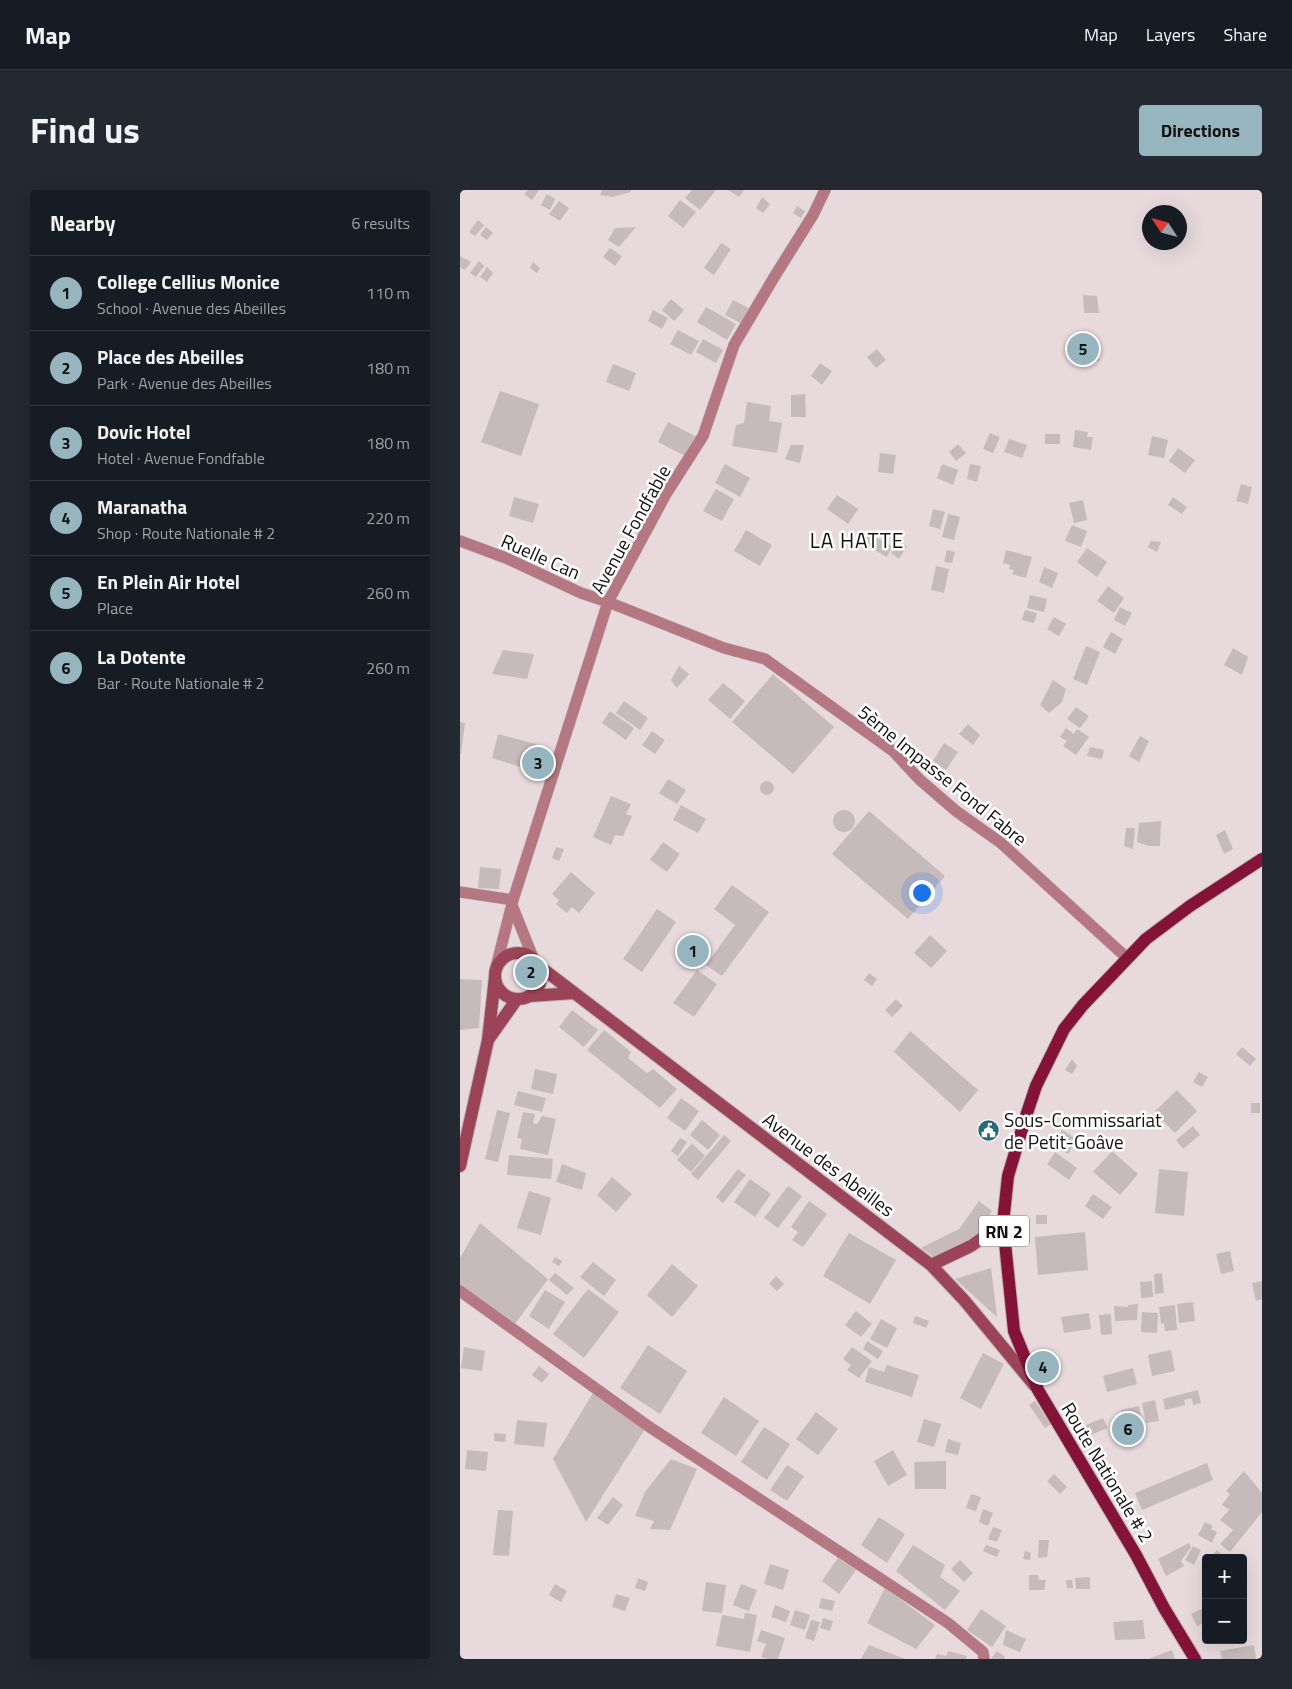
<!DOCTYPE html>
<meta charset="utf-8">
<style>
:root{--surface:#171b24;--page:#242831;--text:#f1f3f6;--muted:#9ea1a6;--line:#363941;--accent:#96b5bf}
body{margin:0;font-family:"Titillium Web",sans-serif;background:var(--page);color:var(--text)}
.controls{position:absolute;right:15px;bottom:15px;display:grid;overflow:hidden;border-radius:5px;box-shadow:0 5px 20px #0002}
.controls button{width:45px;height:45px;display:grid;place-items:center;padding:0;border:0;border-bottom:1px solid var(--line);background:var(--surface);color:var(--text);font:25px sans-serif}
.compass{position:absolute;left:682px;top:15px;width:45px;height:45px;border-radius:50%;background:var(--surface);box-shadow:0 5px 20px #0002;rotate:306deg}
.you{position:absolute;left:461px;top:702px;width:18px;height:18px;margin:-12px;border:4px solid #fff;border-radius:50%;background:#1a73e8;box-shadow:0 0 0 8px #1a73e833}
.badge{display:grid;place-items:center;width:32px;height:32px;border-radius:50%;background:var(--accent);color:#111;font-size:16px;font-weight:700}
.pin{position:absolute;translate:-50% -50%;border:2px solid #fff;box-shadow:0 1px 5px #0006}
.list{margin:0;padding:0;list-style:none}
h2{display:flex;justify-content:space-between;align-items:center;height:65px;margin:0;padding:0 20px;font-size:21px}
h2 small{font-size:16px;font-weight:400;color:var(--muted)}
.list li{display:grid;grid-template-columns:32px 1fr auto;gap:15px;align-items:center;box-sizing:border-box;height:75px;padding:0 20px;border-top:1px solid var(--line)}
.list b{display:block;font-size:19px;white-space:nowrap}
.list p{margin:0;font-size:16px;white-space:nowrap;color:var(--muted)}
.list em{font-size:16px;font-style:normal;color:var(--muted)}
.map{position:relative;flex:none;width:802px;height:1469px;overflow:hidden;border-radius:5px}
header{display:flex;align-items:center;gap:30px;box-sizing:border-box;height:70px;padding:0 25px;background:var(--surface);border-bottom:1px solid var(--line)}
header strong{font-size:24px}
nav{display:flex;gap:28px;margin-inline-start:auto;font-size:18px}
.intro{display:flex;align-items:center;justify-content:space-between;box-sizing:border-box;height:120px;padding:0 30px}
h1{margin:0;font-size:35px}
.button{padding:12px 22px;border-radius:5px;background:var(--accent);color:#111;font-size:18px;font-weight:700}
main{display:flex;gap:30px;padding:0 30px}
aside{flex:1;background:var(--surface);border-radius:5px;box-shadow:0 5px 20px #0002}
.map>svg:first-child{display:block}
</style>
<header>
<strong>Map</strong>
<nav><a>Map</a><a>Layers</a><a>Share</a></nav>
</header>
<div class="intro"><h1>Find us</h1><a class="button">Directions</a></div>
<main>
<aside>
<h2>Nearby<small>6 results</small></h2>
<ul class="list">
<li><span class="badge">1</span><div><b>College Cellius Monice</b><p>School · Avenue des Abeilles</p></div><em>110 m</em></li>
<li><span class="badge">2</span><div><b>Place des Abeilles</b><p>Park · Avenue des Abeilles</p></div><em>180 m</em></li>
<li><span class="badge">3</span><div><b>Dovic Hotel</b><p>Hotel · Avenue Fondfable</p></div><em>180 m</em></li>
<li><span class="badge">4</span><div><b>Maranatha</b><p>Shop · Route Nationale # 2</p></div><em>220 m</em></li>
<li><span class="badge">5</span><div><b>En Plein Air Hotel</b><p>Place</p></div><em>260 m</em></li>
<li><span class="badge">6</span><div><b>La Dotente</b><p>Bar · Route Nationale # 2</p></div><em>260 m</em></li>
</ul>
</aside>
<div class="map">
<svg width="802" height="1469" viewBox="0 0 802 1469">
<rect width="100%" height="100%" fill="#e8dadc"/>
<path fill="#c7babb" d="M68,0H79L72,10L64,4Z
M142,0H171V2L152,7L140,5Z
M232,0H256L240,20L225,8Z
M268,0H284L279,7Z
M87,4L95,9L90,20L81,15Z
M302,7L310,14L303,23L296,18Z
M220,10L236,22L223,38L208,26Z
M99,11L109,18L100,31L89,24Z
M337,16L345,21L341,28L333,23Z
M18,30L24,35L15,46L9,42Z
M26,37L33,43L27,50L20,45Z
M176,37L159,57L148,50L155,38Z
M261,53L271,59L254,85L244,78Z
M150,58L162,66L155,76L143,67Z
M0,66L11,72L5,80L0,77Z
M19,71L24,76L16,87L10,83Z
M73,72L80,78L77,83L70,78Z
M27,77L33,83L27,92L20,87Z
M623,105L637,106L639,123H624Z
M211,109L224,120L214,131L202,120Z
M273,110L292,120L284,135L265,125Z
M246,117L276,134L267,150L237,132Z
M193,120L208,128L202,139L188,131Z
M218,140L239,151L231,165L210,154Z
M243,149L263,160L256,173L236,162Z
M608,151L640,153L639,171L607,165Z
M417,159L426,170L416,178L407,167Z
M360,173L372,181L362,195L351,186Z
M153,174L176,183L169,201L146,192Z
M40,201L79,214L61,266L21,252Z
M345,204L346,227H331V205Z
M287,212L311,216L309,231L322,233L317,263L272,256L276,235L284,233Z
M208,232L237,247L227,267L198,252Z
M615,240L628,242L627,247H633L631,260L613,257Z
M530,243L540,247L533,263L523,259Z
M585,244H600V254H585Z
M692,246L708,250L704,268L688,265Z
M549,249L567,255L562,268L544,262Z
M498,254L506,263L496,271L489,262Z
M331,255H344L340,273L325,269Z
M718,258L735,270L725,283L709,271Z
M420,263L436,265L433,284L418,282Z
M265,274L290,288L280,307L255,293Z
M482,274L498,280L493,295L477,288Z
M510,274L521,276L517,292L507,289Z
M781,294L792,297L788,314L776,311Z
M256,299L274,309L262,331L243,321Z
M377,305L398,319L388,334L367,319Z
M54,307L79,314L73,333L49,326Z
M713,307L727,317L722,324L708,315Z
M623,310L627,330L614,333L609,313Z
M473,319L485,322L480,339L469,336Z
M488,324L500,327L494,350L482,347Z
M612,335L627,341L621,357L605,351Z
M286,340L312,355L300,376L274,361Z
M405,342L432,356L427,367L400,352Z
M439,351L447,356L439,369L431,363Z
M691,351L701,352L697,362L688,357Z
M627,358L647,372L637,387L617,372Z
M487,360L495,362L492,373L484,372Z
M546,360L572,367L566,388L552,384L554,380L549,379L550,375L543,373Z
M476,376L489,379L484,403L471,400Z
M584,377L598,383L592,398L579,392Z
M648,396L664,408L654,423L637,411Z
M570,405L587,409L584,422L567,418Z
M660,417L672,423L665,436L654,430Z
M565,420L577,423L574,433L562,430Z
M594,427L606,434L599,446L587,439Z
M651,442L663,449L655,464L643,457Z
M626,456L640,462L627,495L613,489Z
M773,458L788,467L782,485L764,475Z
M43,460L74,464L67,489L32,484Z
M219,476L229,484L217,498L211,490Z
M313,484L374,537L333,584L272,532Z
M593,490L606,499L602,512L589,523L580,515Z
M263,493L285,511L270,529L248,510Z
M164,511L188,528L180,540L156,523Z
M616,517L629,526L620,538L607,529Z
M150,521L174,538L166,550L142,533Z
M0,532L5,533L1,564H0Z
M508,534L520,545L513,555L499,544Z
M606,538L614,544L617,539L629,547L616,565L603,556L607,551L600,547Z
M192,541L205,550L195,564L182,555Z
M38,544L76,554L67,579L32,568Z
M680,546L689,551L679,572L669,566Z
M484,553L498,562L486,580L473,571Z
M630,557L644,560L642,569L627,566Z
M208,589L226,600L217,614L199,603Z
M300 598a7 7 0 1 1 14 0a7 7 0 1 1-14 0Z
M151,606L171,614L166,624L172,626L163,646L155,645L151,655L133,647Z
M221,615L246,629L238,643L213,630Z
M373 631a11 11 0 1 1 22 0a11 11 0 1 1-22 0Z
M409,621L485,686L448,729L372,664Z
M701,631L700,656H689L677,652L679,633Z
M666,638H675L673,659L664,656Z
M765,640L773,659L764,664L756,645Z
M203,652L220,664L207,682L190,670Z
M96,657L104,659L99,671L92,668Z
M20,677L41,679L39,699L18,698Z
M111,682L135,703L119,723L112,717L107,723L96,714L99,710L92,704Z
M272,695L309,722L262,786L246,775L275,735L254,719Z
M197,719L216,732L182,782L163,769Z
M470,745L487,761L471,778L454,763Z
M237,780L257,794L234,827L213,813Z
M409,783L417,789L412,796L404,790Z
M0,789L22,790L19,838L0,840Z
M436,809L443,816L432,827L425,820Z
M112,820L138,840L124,857L99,837Z
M144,840L171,862L168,868L187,883L193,879L217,899L200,918L127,860Z
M450,841L518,900L500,922L434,862Z
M782,857L796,869L790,876L776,864Z
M612,869L617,876L612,884L605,880Z
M75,879L97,884L93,904L71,899Z
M739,882L748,887L742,897L733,892Z
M717,900L737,921L715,943L694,922Z
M58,901L86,908L82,922L54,915Z
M221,908L239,921L225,941L207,928Z
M791,913H800V923H791Z
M37,920L50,923L38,972L25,969Z
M63,922L75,924L73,933L77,934L82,926L96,929L88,965L60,959L62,949L57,948Z
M242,930L260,945L248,960L230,945Z
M733,936L740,945L723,959L716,950Z
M602,940L617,949L608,964L593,955Z
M264,945L271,951L238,990L231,984Z
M220,948L227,952L218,966L211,961Z
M232,953L245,966L231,982L217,970Z
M652,961L678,984L660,1005L633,982Z
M595,962L617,978L609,990L587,974Z
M49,965L93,969L91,989L47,985Z
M102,974L126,983L122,1000L96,992Z
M278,979L286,985L263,1013L256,1007Z
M699,979L728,982L724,1026L695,1023Z
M152,987L172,1004L156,1022L137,1005Z
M290,989L311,1004L295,1027L274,1012Z
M328,996L342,1006L318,1038L304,1028Z
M69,1001L91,1008L81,1045L57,1038Z
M633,1004L652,1017L643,1029L625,1016Z
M349,1011L367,1024L343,1057L332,1050L338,1042L331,1037Z
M519,1011L532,1021L511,1052L475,1068L461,1058L499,1039Z
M576,1025H587V1034H576Z
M20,1033L88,1089L55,1134L0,1095V1068Z
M625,1042L628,1080L578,1085L575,1047Z
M389,1043L436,1070L410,1114L363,1086Z
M770,1061L774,1081L761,1084L756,1064Z
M95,1067L102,1071L99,1076L92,1072Z
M133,1072L156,1090L144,1106L120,1087Z
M212,1074L238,1096L212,1127L187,1105Z
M531,1078L537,1127L495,1089Z
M95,1083L114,1098L107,1105L89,1090Z
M702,1083L704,1103L695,1104L694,1084Z
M316,1086L324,1094L317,1101L309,1094Z
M692,1091L693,1107L681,1108L680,1092Z
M802,1091V1109L796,1111L792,1093Z
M128,1099L159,1122L124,1168L93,1144Z
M85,1100L105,1112L89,1139L69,1126Z
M733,1112L735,1131L719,1133L717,1114Z
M678,1114L677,1130L655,1131L654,1116L668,1117V1115Z
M715,1115L717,1140L705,1141L704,1133L701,1134L699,1117Z
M396,1121L412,1134L401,1147L385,1135Z
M682,1122L698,1123L697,1143L681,1142Z
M629,1123L631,1139L604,1143L601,1127Z
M651,1124L652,1144L641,1145L639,1125Z
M455,1126L469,1131L466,1138L453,1133Z
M421,1129L437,1138L427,1158L410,1149Z
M407,1151L423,1161L418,1169L403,1159Z
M188,1155L227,1181L200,1224L160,1198Z
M4,1157L25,1161L22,1181L1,1178Z
M392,1157L412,1171L399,1188L387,1180L391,1175L383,1169Z
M711,1160L715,1181L692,1186L688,1165Z
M523,1163L544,1174L521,1219L500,1208Z
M427,1175L459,1185L452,1207L405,1192L409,1177L424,1182Z
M79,1176L89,1184L82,1193L72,1185Z
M673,1178L677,1194L647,1202L643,1186Z
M738,1200L741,1213L733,1215L732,1208L724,1210L725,1215L705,1220L703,1209Z
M133,1203L185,1239L126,1332L93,1269Z
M264,1207L299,1231L276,1266L241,1243Z
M695,1210L699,1231L686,1233L682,1213Z
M575,1211L591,1234L585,1238L569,1215Z
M679,1216L681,1227L663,1231L661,1220Z
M356,1222L378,1239L358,1265L336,1249Z
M643,1228L648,1238L630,1245L626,1235Z
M464,1229L481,1234L474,1257L457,1252Z
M57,1230L87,1233L84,1257L54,1254Z
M304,1237L330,1254L307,1290L281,1272Z
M34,1243L46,1244L45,1252L34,1251Z
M488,1249L501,1253L498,1265L485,1262Z
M7,1260L28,1262L26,1281L5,1279Z
M433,1260L447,1285L428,1296L414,1271Z
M211,1269L237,1279L210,1340L190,1339L194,1331L175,1326L185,1302Z
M486,1271V1299H455L454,1272Z
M747,1273L753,1290L682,1320L675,1303Z
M327,1275L344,1286L327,1311L310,1300Z
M784,1281L802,1303V1322L770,1362L760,1354L773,1340L760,1330L769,1320L762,1315L770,1304L766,1301Z
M594,1284L607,1297L600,1304L587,1291Z
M511,1304L521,1307L516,1321L506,1318Z
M153,1307L163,1315L148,1335L137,1328Z
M523,1319L533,1323L528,1336L519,1332Z
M38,1320L53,1321L49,1366L33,1365Z
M419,1327L445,1344L427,1373L401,1355Z
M745,1332L753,1336L751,1339L757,1342L752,1353L738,1345Z
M533,1337L542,1340L537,1352L528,1349Z
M579,1350H589L587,1367L578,1368Z
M729,1353L731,1357L721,1371L724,1376L706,1386L698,1369Z
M453,1355L485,1375L480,1387L500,1401L485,1420L436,1381Z
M526,1355L540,1360L537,1367L523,1361Z
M733,1356L741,1360L734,1375L725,1370Z
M757,1360L765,1368H750Z
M565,1361L571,1363L570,1370L563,1369Z
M378,1368L396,1380L379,1404L362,1391Z
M500,1370L513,1383L504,1392L491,1379Z
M310,1374L329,1380L323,1400L304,1394Z
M569,1385H578L579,1390H586L584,1400H569Z
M630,1387V1399H616L615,1388Z
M178,1388L188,1392L185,1401L175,1398Z
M606,1390H612L613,1398H607Z
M246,1392L266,1395L262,1423L242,1421Z
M95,1394L107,1401L101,1412L89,1405Z
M281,1394L297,1400L289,1421L273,1415Z
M425,1398L475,1435L456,1459L407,1433Z
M156,1404L170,1408L165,1421L152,1417Z
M361,1408L375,1411L372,1421L359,1418Z
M315,1415L330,1421L326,1432L311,1427Z
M746,1417V1432L737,1436L731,1424Z
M521,1419L546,1436L532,1457L507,1440Z
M335,1420L350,1425L345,1440L330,1435Z
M285,1423L297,1425L290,1462L256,1456L262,1425L284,1429Z
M363,1428L373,1431L370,1441L360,1438Z
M351,1430L360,1432L354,1451L345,1448Z
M683,1430L685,1449L655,1450L653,1432Z
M301,1440L325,1448L318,1469H308L301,1467L306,1454L297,1451Z
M546,1440L566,1449L560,1462L543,1455Z
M409,1455L445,1469H401Z
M794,1455L796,1469H762L760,1461Z
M712,1460L715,1469H688Z
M488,1461L507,1466L506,1469H475L477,1464L487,1466Z
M537,1461L545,1467L544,1469H531Z"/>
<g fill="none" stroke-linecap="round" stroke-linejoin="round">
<defs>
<path id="street" d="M0,351L46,368L121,403L148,412L264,458L305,469L433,561L459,589L496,621L541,653L667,768
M0,702L53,710
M52,715L74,770
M35,781L53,710L148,412L206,304L243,246L274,155L313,89L353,25L365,0
M0,1101L188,1236L488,1433L523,1462L524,1469"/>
<path id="secondary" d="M35 786a23 23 0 1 1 46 0a23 23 0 1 1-46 0Z
M79,776L471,1075L504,1110L575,1196
M70,806L114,803
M28,850L57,809
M0,976L28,850L35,787
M471,1075L511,1056L543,1033"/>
<path id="primary" d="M735,1469L704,1418L676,1365L578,1200L554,1141L543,1033L548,986L566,926L576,896L604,839L623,815L686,749L730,716L802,669"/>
</defs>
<use href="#street" stroke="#c2b6b8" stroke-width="12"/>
<use href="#secondary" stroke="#c2b6b8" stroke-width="14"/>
<use href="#primary" stroke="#c2b6b8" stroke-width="14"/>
<use href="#street" stroke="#b57882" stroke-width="11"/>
<use href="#secondary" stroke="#9b4357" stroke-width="12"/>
<use href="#primary" stroke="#851339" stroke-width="12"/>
</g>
<defs>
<symbol id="civic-disc" viewBox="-11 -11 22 22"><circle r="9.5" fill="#276a7c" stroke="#fff"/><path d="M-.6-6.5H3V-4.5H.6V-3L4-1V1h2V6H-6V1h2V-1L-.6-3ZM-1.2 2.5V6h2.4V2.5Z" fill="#fff"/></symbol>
</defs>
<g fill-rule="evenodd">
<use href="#civic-disc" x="516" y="928" width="25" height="25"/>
</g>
<g text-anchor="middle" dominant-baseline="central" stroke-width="5" stroke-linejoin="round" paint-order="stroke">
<rect fill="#fff" stroke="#5c5859" stroke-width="1" x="519" y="1025.5" width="50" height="31" rx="4"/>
<g font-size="18" font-weight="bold" fill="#161112">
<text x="544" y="1041">RN 2</text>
</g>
<g font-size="19" fill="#161112" stroke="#fff">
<text transform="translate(170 339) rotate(-61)">Avenue Fondfable</text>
<text transform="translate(81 366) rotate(24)">Ruelle Can</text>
<text transform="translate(483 585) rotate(39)">5ème Impasse Fond Fabre</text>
<text transform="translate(369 974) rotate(37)">Avenue des Abeilles</text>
<text transform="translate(648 1282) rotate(59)">Route Nationale # 2</text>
</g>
<g font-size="19" fill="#161112" stroke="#fff" text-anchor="start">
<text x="544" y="929">Sous-Commissariat<tspan x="544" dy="22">de Petit-Goâve</tspan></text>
</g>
<g font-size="21" letter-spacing="1" fill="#161112" stroke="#fff">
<text x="397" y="350">LA HATTE</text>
</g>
</g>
</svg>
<div class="controls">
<button>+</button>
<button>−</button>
</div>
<svg class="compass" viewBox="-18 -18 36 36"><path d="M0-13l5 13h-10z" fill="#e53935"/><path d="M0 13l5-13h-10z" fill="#9ea1a6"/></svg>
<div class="you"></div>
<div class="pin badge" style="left:233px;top:761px">1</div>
<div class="pin badge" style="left:71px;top:782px">2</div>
<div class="pin badge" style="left:78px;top:573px">3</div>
<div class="pin badge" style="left:583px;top:1177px">4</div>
<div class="pin badge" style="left:623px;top:159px">5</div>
<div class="pin badge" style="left:668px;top:1239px">6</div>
</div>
</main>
